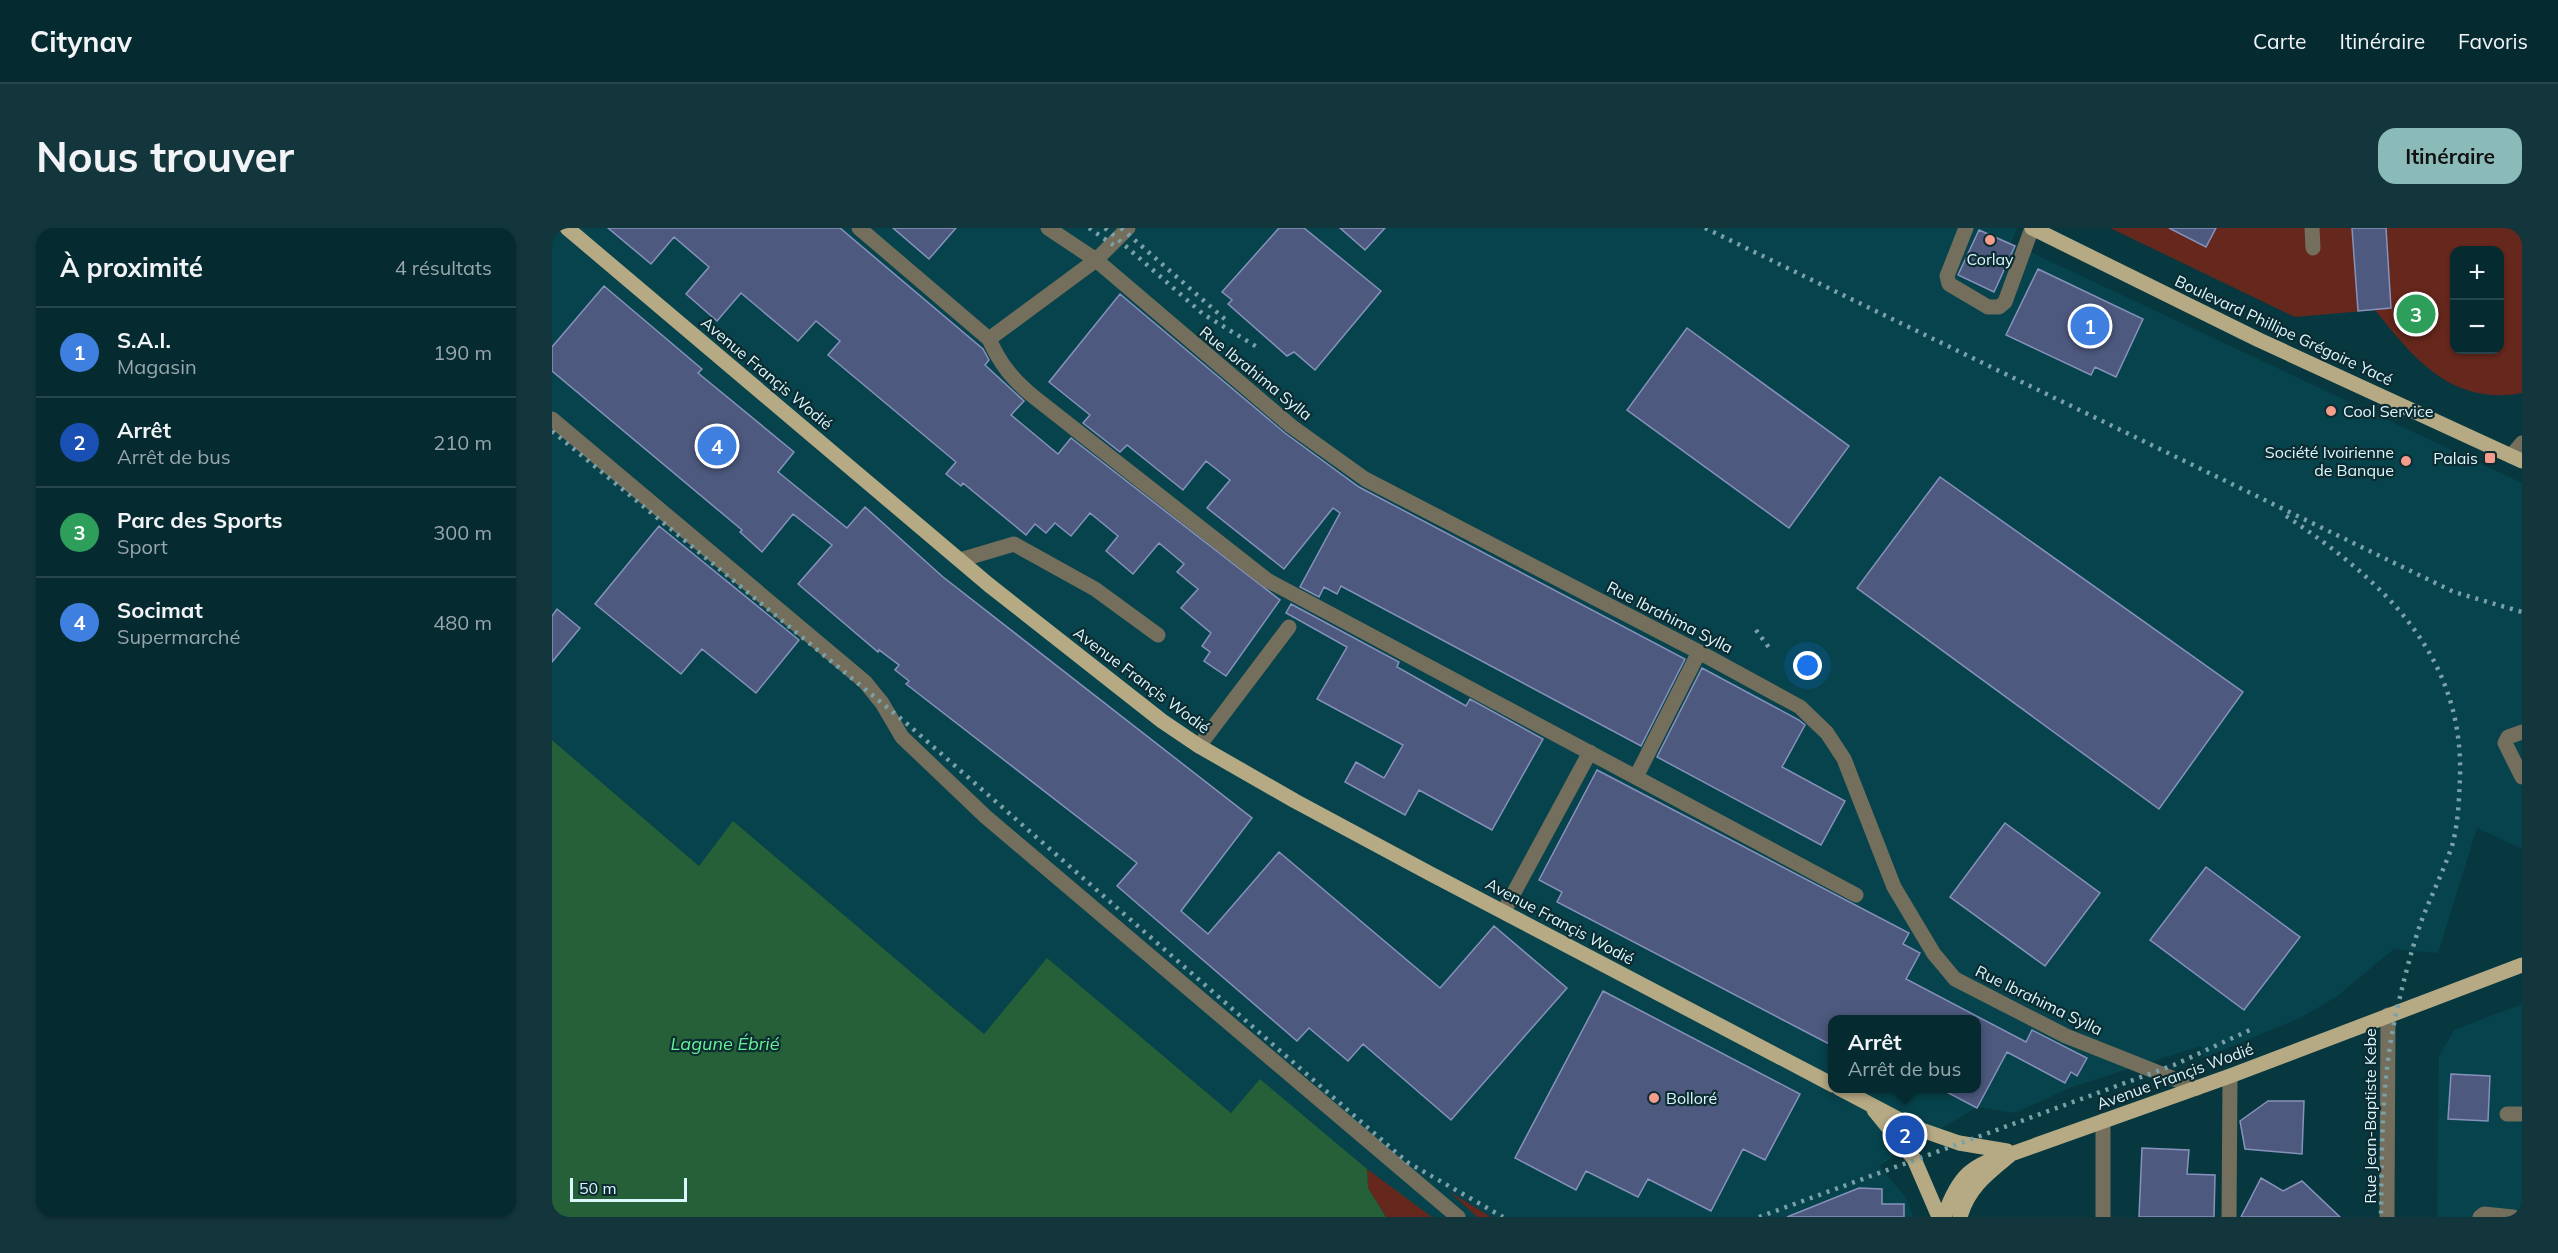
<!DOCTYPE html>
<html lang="fr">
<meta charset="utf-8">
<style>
:root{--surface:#052a30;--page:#13363c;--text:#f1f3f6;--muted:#97a7ab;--line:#26464c;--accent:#8bbbb9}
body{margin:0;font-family:Mulish,sans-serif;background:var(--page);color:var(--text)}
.controls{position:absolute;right:18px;top:18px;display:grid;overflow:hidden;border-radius:12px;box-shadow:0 2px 4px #0004}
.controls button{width:54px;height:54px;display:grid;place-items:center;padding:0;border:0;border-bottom:2px solid var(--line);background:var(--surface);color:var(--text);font:30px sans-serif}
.scale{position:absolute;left:18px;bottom:15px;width:117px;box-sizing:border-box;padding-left:6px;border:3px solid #daf7fd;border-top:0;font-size:16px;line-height:21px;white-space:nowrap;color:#daf7fd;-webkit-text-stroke:4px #0d2c32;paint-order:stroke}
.you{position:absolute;left:1256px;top:438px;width:21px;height:21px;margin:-15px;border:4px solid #fff;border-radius:50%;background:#1a73e8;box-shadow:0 0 0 9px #1a73e833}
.badge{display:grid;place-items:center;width:39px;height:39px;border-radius:50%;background:var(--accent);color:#fff;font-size:20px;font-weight:700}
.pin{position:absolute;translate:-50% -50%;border:3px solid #fff;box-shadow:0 2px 6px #0006}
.popup{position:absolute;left:1276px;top:787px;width:153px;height:78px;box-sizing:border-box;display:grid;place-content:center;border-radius:12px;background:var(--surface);filter:drop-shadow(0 2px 4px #0005);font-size:20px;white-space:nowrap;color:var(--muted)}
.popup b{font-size:22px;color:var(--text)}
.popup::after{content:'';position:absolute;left:50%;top:100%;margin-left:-12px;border:12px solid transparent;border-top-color:var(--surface)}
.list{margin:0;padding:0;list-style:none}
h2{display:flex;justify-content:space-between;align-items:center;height:78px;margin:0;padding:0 24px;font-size:26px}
h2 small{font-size:20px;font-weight:400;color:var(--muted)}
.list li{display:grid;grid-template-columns:39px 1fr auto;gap:18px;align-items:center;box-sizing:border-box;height:90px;padding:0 24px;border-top:2px solid var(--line)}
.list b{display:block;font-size:22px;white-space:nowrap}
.list p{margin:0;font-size:20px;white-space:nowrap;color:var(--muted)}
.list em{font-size:20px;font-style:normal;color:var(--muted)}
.map{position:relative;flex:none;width:1970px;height:989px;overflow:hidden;border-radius:18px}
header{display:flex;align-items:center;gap:36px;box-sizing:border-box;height:84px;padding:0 30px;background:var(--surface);border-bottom:2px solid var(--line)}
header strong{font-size:28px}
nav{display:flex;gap:33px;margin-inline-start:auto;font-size:21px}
.intro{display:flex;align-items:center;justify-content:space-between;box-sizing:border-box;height:144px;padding:0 36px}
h1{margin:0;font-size:42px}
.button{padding:15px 27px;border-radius:18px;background:var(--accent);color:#111;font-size:21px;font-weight:700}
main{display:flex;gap:36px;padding:0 36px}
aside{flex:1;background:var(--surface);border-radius:18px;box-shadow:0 2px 4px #0004}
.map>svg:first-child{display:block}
</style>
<header>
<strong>Citynav</strong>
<nav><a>Carte</a><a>Itinéraire</a><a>Favoris</a></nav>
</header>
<div class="intro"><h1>Nous trouver</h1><a class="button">Itinéraire</a></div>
<main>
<aside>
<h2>À proximité<small>4 résultats</small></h2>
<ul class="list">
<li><span class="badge" style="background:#3f7fe0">1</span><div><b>S.A.I.</b><p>Magasin</p></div><em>190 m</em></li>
<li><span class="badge" style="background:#1a4fb4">2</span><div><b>Arrêt</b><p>Arrêt de bus</p></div><em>210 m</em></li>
<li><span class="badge" style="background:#2e9e5b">3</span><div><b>Parc des Sports</b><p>Sport</p></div><em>300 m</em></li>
<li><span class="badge" style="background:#3f7fe0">4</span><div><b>Socimat</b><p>Supermarché</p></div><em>480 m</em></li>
</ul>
</aside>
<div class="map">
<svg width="1970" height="989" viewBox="0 0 1970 989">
<rect width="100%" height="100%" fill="#073840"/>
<path fill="#06434c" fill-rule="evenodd" d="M0,0H1465L1459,15L1970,255V621L1925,600L1886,725L1842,721L1784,769L1750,789L1652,830L1649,818L1520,859L1463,885L1425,879L1327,938L1355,971L1361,989H939L902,967L925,989H834L816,960L709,851L679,885L495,731L432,806L181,593L147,638L0,512ZM1281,792H1425V860H1281Z
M1970,776V989H1885L1887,828L1902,802Z"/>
<path fill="#66271c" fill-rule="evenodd" d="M1558,0H1970V165C1900,178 1862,131 1823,82L1743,89ZM1902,22H1948V122H1902Z
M815,941L880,989H834L816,960Z
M898,964L939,989H925Z"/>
<path fill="#266039" d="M0,512L147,638L181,593L432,806L495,730L679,885L708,851L815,941L816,960L834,989H0Z"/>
<path fill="#4e597f" stroke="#8692bb" stroke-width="1.5" d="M56,0H288L431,121L437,132L433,137L472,173L459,187L506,226L519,210L728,372L674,448L652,433L658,424L650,418L659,405L629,380L646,361L625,344L632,336L607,315L581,346L554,323L566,308L538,285L519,308L503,295L494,305L483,296L474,307L411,255L409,258L394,246L404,234L276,127L288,113L264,93L246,113L189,65L165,93L134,66L157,39L122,9L99,36Z
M341,0H404L377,31Z
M727,0H752L829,63L763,142L742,124L735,128L676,76L680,72L670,64Z
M788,0H833L813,22Z
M1617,0H1664L1654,19Z
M1800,0H1834L1839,80L1806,83Z
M1427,2L1463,18L1442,64L1406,47Z
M1486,41L1591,91L1564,149L1543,139L1539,147L1454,107Z
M52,58L150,141L146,145L242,224L226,244L295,300L313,279L391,349L700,590L629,683L656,706L727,624L888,760L942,698L1015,760L899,892L811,816L796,833L757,800L745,813L565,658L585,635L354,456L357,453L343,442L347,437L327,422L326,424L246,356L280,317L241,286L210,324L188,304L190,302L0,143V119Z
M568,66L733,205L807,259L1133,431L1089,518L789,358L785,366L772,359L767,369L748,359L788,285L781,280L732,341L655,280L678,252L654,233L631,262L575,217L568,224L531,195L538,187L497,154Z
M1135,100L1297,218L1237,300L1075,182Z
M1388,249L1691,464L1607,581L1305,360Z
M107,298L247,412L204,465L150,421L129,446L43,376Z
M739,376L847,434L845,439L914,478L918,471L991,511L940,602L867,562L853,587L793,554L804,534L832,550L851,517L765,471L795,419L734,385Z
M5,381L28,400L0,434V388Z
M1150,440L1247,492L1253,497L1230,539L1293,573L1269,617L1105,529Z
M1045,542L1357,705L1351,716L1368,725L1354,751L1474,814L1480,802L1535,830L1525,848L1519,844L1513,855L1455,824L1425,880L1389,861H1425V792H1281V818L1005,674L1010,664L987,652Z
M1453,595L1548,665L1493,738L1398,669Z
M1654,639L1748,709L1692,782L1598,712Z
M1051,763L1248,866L1213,932L1191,921L1159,983L1096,951L1086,969L1034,943L1024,962L963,930Z
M1899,846L1938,848L1936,893L1896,891Z
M1716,873H1752L1750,926L1693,921L1688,893Z
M1590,920L1637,922L1635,946L1663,947L1662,989H1587Z
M1709,950L1731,963L1750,953L1788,989H1689Z
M1307,960L1330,961V976H1352V989H1235Z"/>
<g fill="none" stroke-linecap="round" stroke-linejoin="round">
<path stroke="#746e5c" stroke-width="15" d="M307,0L437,111C448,136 461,152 482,169L715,352L1304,667
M496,0L544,32L739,198L813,251L1147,424L1248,479L1275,505L1292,531L1342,659L1382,726L1403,751L1514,808L1645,860
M1414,0L1395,48L1397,56L1436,79H1447L1453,74L1480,0
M1760,0L1761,20
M437,111L544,32L576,0
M0,191L313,454L330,475L350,509L434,589L906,989
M1959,228L1970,215
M408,332L462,316L543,361L606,407
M1970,504L1956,509L1953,515L1970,549
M647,518L737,399
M1084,549L1147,424
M952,683L1038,524
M1955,886H1970
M1551,989V893
M1677,989L1678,848
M1835,989L1836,787
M1928,989L1932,986L1961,989"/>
<path stroke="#b6aa84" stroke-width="15" d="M15,0L437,357L610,493L647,518L743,573L877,645L1281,857
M1480,0L1707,112L1970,233
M1287,860L1361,899L1407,915L1455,923
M1322,882L1362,931L1387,989
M1392,989C1406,948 1420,935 1462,925L1678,848L1970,737
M1408,989C1416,960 1435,946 1457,928"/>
<path stroke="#7ba1a8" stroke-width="4.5" stroke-dasharray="3 6" stroke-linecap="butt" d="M537,0L564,19
M553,0L651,86L705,119
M569,0L675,93
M1153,0L1902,364L1970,384
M0,203L353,494L855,934L951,989
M1734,288C1830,352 1912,426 1908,550C1907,572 1906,597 1900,618C1891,644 1879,668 1869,694C1859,723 1851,755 1844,786C1829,853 1830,920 1829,989
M1204,402L1218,421
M1207,989L1622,837L1700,801"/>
</g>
<g fill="#f49d8c" stroke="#0d2c32" stroke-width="2">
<circle cx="1438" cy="12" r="6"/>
<circle cx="1779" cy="183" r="6"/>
<rect x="1932" y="224" width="12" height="12" rx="3"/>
<circle cx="1854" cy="233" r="6"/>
<circle cx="1102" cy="870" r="6"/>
</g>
<g text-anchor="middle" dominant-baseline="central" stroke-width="4.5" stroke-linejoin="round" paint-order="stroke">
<g font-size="16" fill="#daf7fd" stroke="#0d2c32" text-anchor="start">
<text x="1438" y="31" text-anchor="middle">Corlay</text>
<text x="1791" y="183">Cool Service</text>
<text x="1842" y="224" text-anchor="end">Société Ivoirienne<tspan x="1842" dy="18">de Banque</tspan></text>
<text x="1926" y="230" text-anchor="end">Palais</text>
<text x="1114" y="870">Bolloré</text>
</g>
<g font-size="16" fill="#daf7fd" stroke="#0d2c32">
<text transform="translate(1732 102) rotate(25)">Boulevard Phillipe Grégoire Yacé</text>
<text transform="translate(215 145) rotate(40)">Avenue Françis Wodié</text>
<text transform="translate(704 145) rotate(39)">Rue Ibrahima Sylla</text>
<text transform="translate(1118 389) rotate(27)">Rue Ibrahima Sylla</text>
<text transform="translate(590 452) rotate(37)">Avenue Françis Wodié</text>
<text transform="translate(1008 693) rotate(28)">Avenue Françis Wodié</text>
<text transform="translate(1487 772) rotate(26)">Rue Ibrahima Sylla</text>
<text transform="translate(1623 848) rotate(-20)">Avenue Françis Wodié</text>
<text transform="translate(1818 888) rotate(-90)">Rue Jean-Baptiste Kebe</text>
</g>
<g font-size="18" font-style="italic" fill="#67f395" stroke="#0d2c32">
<text x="173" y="815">Lagune Ébrié</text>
</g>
</g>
</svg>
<div class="controls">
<button>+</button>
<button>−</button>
</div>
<div class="scale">50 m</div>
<div class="you"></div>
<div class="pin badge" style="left:1538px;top:98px;background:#3f7fe0">1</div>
<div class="pin badge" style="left:1353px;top:907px;background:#1a4fb4">2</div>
<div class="popup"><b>Arrêt</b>Arrêt de bus</div>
<div class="pin badge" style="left:1864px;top:86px;background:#2e9e5b">3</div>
<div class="pin badge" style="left:165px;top:218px;background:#3f7fe0">4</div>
</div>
</main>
